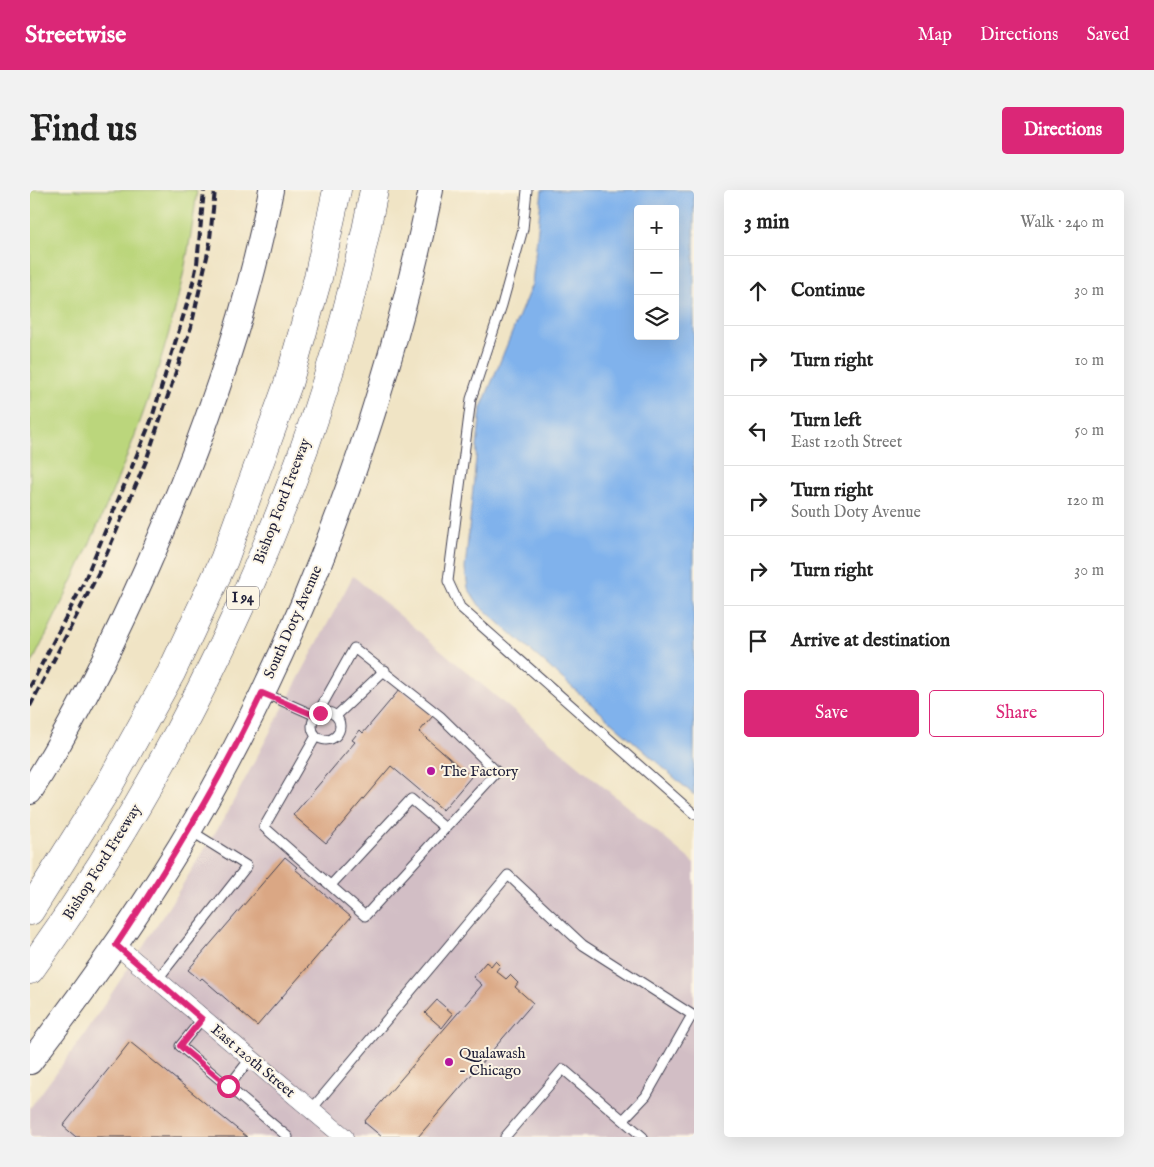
<!DOCTYPE html>
<meta charset="utf-8">
<style>
:root{--surface:#fff;--page:#f2f2f2;--text:#222;--muted:#767676;--line:#e0e0e0;--accent:#db2777}
body{margin:0;font-family:"IM FELL English",serif;background:var(--page);color:var(--text)}
.controls{position:absolute;right:15px;top:15px;display:grid;overflow:hidden;border-radius:5px;box-shadow:0 5px 20px #0002}
.controls button{width:45px;height:45px;display:grid;place-items:center;padding:0;border:0;border-bottom:1px solid var(--line);background:var(--surface);color:var(--text);font:25px sans-serif}
.stop{position:absolute;width:15px;height:15px;margin:-11px;border:4px solid #db2777;border-radius:50%;background:#fff}
.stop.end{background:#db2777;border-color:#fff;box-shadow:0 1px 5px #0008}
.list{margin:0;padding:0;list-style:none}
h2{display:flex;justify-content:space-between;align-items:center;height:65px;margin:0;padding:0 20px;font-size:21px}
h2 small{font-size:16px;font-weight:400;color:var(--muted)}
.list li{display:grid;grid-template-columns:32px 1fr auto;gap:15px;align-items:center;box-sizing:border-box;height:70px;padding:0 20px;border-top:1px solid var(--line)}
.list b{display:block;font-size:19px;white-space:nowrap}
.list p{margin:0;font-size:16px;white-space:nowrap;color:var(--muted)}
.list em{font-size:16px;font-style:normal;color:var(--muted)}
.actions{display:flex;gap:10px;padding:15px 20px}
.actions a{flex:1;padding:11px 0;border:1px solid var(--accent);border-radius:5px;text-align:center;font-size:18px;color:var(--accent)}
.actions .main{background:var(--accent);color:#fff}
.icon{flex:none;width:28px;height:28px;fill:none;stroke:currentColor;stroke-width:2;stroke-linecap:round;stroke-linejoin:round}
.map{position:relative;flex:none;width:664px;height:947px;overflow:hidden;border-radius:5px}
header{display:flex;align-items:center;gap:30px;box-sizing:border-box;height:70px;padding:0 25px;background:var(--accent);color:#fff}
header strong{font-size:24px}
nav{display:flex;gap:28px;margin-inline-start:auto;font-size:18px}
.intro{display:flex;align-items:center;justify-content:space-between;box-sizing:border-box;height:120px;padding:0 30px}
h1{margin:0;font-size:35px}
.button{padding:12px 22px;border-radius:5px;background:var(--accent);color:#fff;font-size:18px;font-weight:700}
main{display:flex;gap:30px;padding:0 30px}
aside{flex:1;background:var(--surface);border-radius:5px;box-shadow:0 5px 20px #0002}
.map>svg:first-child{display:block}
</style>
<header>
<strong>Streetwise</strong>
<nav><a>Map</a><a>Directions</a><a>Saved</a></nav>
</header>
<div class="intro"><h1>Find us</h1><a class="button">Directions</a></div>
<main>
<div class="map">
<svg width="664" height="947" viewBox="0 0 664 947">
<rect width="100%" height="100%" fill="#fcf5e5"/>
<filter id="ink" filterUnits="userSpaceOnUse"><feTurbulence type="fractalNoise" baseFrequency=".02" numOctaves="2"/><feDisplacementMap in="SourceGraphic" scale="10" xChannelSelector="R" yChannelSelector="G"/><feConvolveMatrix kernelMatrix="1 2 1 2 8 2 1 2 1" color-interpolation-filters="sRGB"/></filter>
<filter id="wash" filterUnits="userSpaceOnUse"><feTurbulence type="fractalNoise" baseFrequency=".0096" numOctaves="4" result="noise"/><feDisplacementMap in="SourceGraphic" scale="20" xChannelSelector="R" yChannelSelector="G"/><feGaussianBlur stdDeviation="1.12" result="paint"/><feColorMatrix in="noise" values="0 0 0 0 0 0 0 0 0 0 0 0 0 0 0 0 0 1.4 0 .05"/><feComposite in="paint" operator="in"/></filter>
<g filter="url(#wash)">
<rect width="100%" height="100%" fill="#f0e4c5"/>
<path fill="#d2bec5" d="M323,386L664,673V947H0V918L52,848L138,718L196,625Z"/>
<path fill="#bbd67b" stroke="#6e7c5b" d="M0,0H167C148,170 76,326 0,477Z"/>
<path fill="#80b2ec" stroke="#516a94" fill-rule="evenodd" d="M512,0H664V605L449,415L438,398L435,379L451,218L502,94ZM608,19H645V146H608Z"/>
<g id="blocks">
<path fill="#daa784" d="M370,499L403,526L389,542L441,587L413,620L361,576L296,653L263,625L325,552L322,550L330,540L333,543Z
M255,667L267,677L265,679L321,727L227,836L172,788L170,790L158,780Z
M465,771L470,776L466,781L476,789L480,785L488,793L485,797L503,813L388,947H352L334,932L452,795L443,787L456,772L461,776Z
M407,810L423,824L412,838L395,823Z
M100,852L217,947H46L33,936Z"/>
</g>
</g>
<g filter="url(#ink)">
<use href="#blocks" fill-opacity="0" stroke="#413f50" stroke-width="1"/>
<g fill="none" stroke-linecap="round" stroke-linejoin="round">
<defs>
<path id="lane" d="M497,0L493,39L472,115L441,209L418,391L430,417L664,624
M234,503L286,526L324,458L410,526L467,582L335,726L234,637L286,546
M282 536a14 14 0 1 1 28 0a14 14 0 1 1-28 0Z
M306,526L355,480
M301,695L381,609L415,638
M127,790L217,676L161,641
M172,829L150,856L258,947
M198,897L220,869
M281,920L478,685L553,755L664,826
M593,930L616,906L662,825
M475,947L533,879L613,947"/>
<path id="street" d="M86,755L314,947"/>
<path id="secondary" d="M0,602C45,531 83,454 117,377C171,256 216,130 241,0
M0,872C66,786 129,697 182,601C286,413 357,210 401,0"/>
<path id="highway" d="M0,721L78,597L141,483L194,370L258,194L288,88L307,0
M0,780C163,554 293,275 344,0"/>
</defs>
<use href="#lane" stroke="#413f50" stroke-width="11"/>
<use href="#street" stroke="#413f50" stroke-width="19"/>
<use href="#secondary" stroke="#413f50" stroke-width="26"/>
<use href="#highway" stroke="#413f50" stroke-width="29"/>
<use href="#lane" stroke="#fff" stroke-width="9"/>
<use href="#street" stroke="#fff" stroke-width="18"/>
<use href="#secondary" stroke="#fff" stroke-width="24"/>
<use href="#highway" stroke="#fff" stroke-width="28"/>
<path stroke="#22223b" stroke-width="4" stroke-dasharray="8 4" stroke-linecap="butt" d="M0,497L54,392L121,231L161,101L167,74L174,0
M0,516L69,382L116,271L161,137L179,58L185,0"/>
</g>
</g>
<g fill="none" stroke-linecap="round" stroke-linejoin="round" filter="url(#ink)">
<path stroke="#db2777" stroke-width="6" d="M198,896L150,856L172,829L86,755C140,674 190,591 232,503L286,526L290,523"/>
</g>
<g fill="#b5179e" stroke="#fcf5e5" stroke-width="2">
<circle cx="401" cy="581" r="5"/>
<circle cx="419" cy="872" r="5"/>
</g>
<g text-anchor="middle" dominant-baseline="central" stroke-width="4" stroke-linejoin="round" paint-order="stroke">
<rect fill="#fcf5e5" stroke="#63616e" stroke-width="1" x="197" y="396.5" width="32" height="23" rx="4"/>
<g font-size="14" font-weight="bold" fill="#22223b">
<text x="213" y="408">I 94</text>
</g>
<g font-size="15" fill="#22223b" stroke="#fcf5e5">
<text transform="translate(252 311) rotate(-69)">Bishop Ford Freeway</text>
<text transform="translate(263 432) rotate(-66)">South Doty Avenue</text>
<text transform="translate(72 672) rotate(-58)">Bishop Ford Freeway</text>
<text transform="translate(223 871) rotate(40)">East 120th Street</text>
</g>
<g font-size="15" fill="#22223b" stroke="#fcf5e5" text-anchor="start">
<text x="411" y="581">The Factory</text>
<text x="429" y="863">Qualawash<tspan x="429" dy="17">- Chicago</tspan></text>
</g>
</g>
</svg>
<div class="controls">
<button>+</button>
<button>−</button>
<button><svg class="icon" aria-label="layers" viewBox="0 0 24 24"><path d="M12 4l9 5-9 5-9-5zM3 14l9 5 9-5"/></svg></button>
</div>
<div class="stop" style="left:198px;top:896px"></div>
<div class="stop end" style="left:290px;top:523px"></div>
</div>
<aside>
<h2>3 min<small>Walk · 240 m</small></h2>
<ul class="list">
<li><svg class="icon" aria-label="ahead" viewBox="0 0 24 24"><path d="M12 20V5M6 11l6-6 6 6"/></svg><div><b>Continue</b></div><em>30 m</em></li>
<li><svg class="icon" aria-label="right" viewBox="0 0 24 24"><path d="M7 20v-9h11M14 6l5 5-5 5"/></svg><div><b>Turn right</b></div><em>10 m</em></li>
<li><svg class="icon" aria-label="left" viewBox="0 0 24 24"><path d="M17 20v-9H6M10 6l-5 5 5 5"/></svg><div><b>Turn left</b><p>East 120th Street</p></div><em>50 m</em></li>
<li><svg class="icon" aria-label="right" viewBox="0 0 24 24"><path d="M7 20v-9h11M14 6l5 5-5 5"/></svg><div><b>Turn right</b><p>South Doty Avenue</p></div><em>120 m</em></li>
<li><svg class="icon" aria-label="right" viewBox="0 0 24 24"><path d="M7 20v-9h11M14 6l5 5-5 5"/></svg><div><b>Turn right</b></div><em>30 m</em></li>
<li><svg class="icon" aria-label="arrive" viewBox="0 0 24 24"><path d="M6 21V4h12l-3 4 3 4H6"/></svg><div><b>Arrive at destination</b></div></li>
</ul>
<div class="actions"><a class="main">Save</a><a>Share</a></div>
</aside>
</main>
